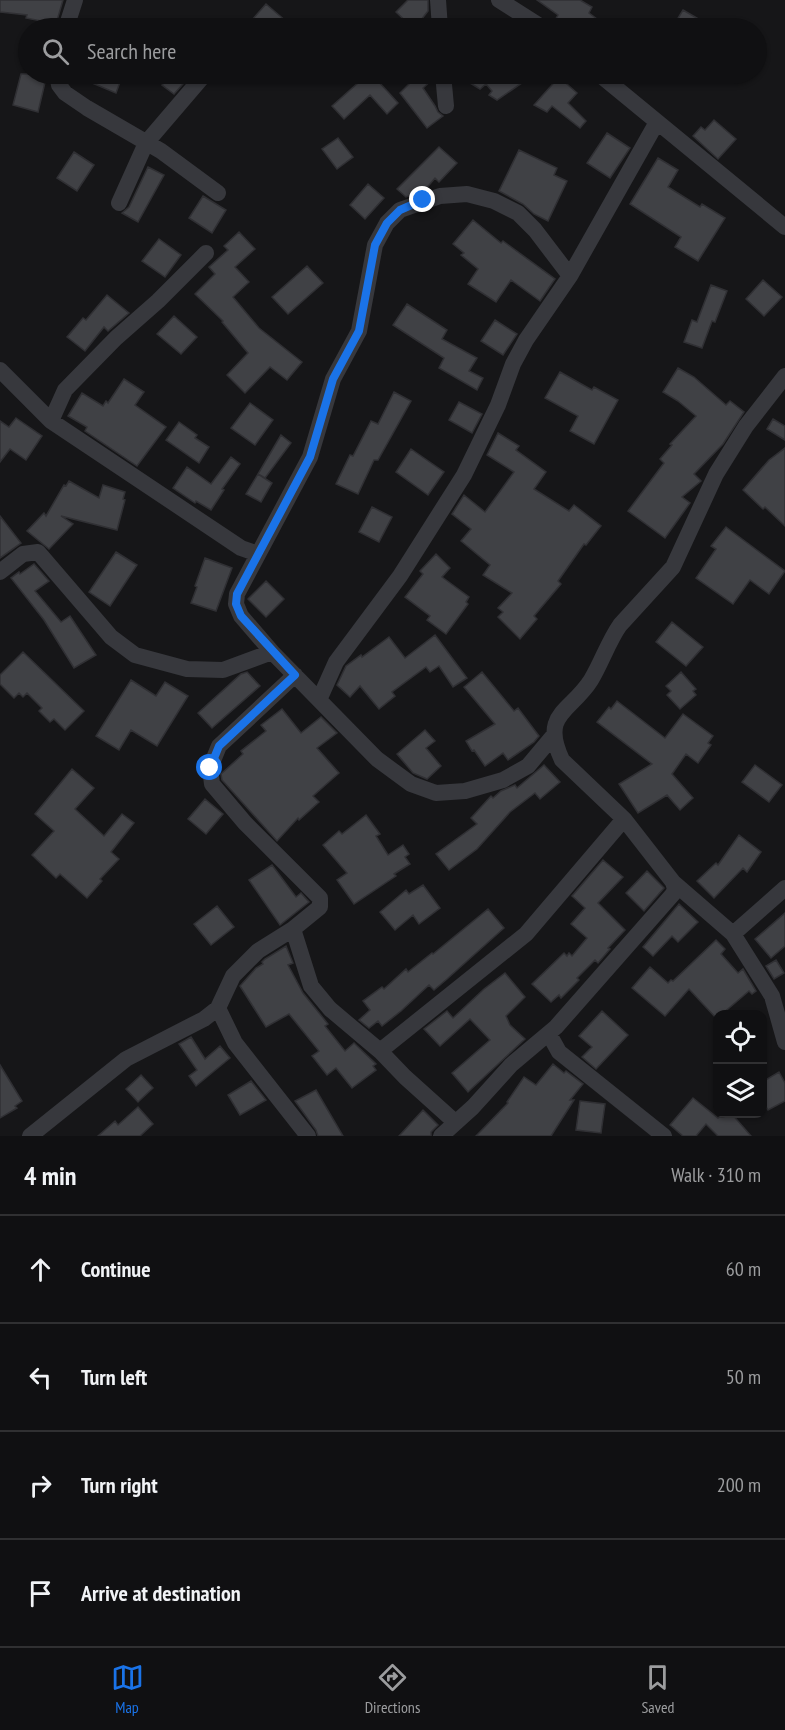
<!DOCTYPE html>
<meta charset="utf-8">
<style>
:root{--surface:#101012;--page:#1e1e20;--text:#f1f3f6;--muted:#9c9d9f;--line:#303032;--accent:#1a73e8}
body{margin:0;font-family:"PT Sans Narrow",sans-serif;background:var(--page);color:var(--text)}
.controls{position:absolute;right:18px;bottom:18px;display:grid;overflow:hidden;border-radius:12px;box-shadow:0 2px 4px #0004}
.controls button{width:54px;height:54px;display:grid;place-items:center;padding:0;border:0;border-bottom:2px solid var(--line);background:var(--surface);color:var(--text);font:30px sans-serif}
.stop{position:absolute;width:18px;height:18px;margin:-14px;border:4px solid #1a73e8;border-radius:50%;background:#fff}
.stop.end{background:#1a73e8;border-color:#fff;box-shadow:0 2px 6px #0008}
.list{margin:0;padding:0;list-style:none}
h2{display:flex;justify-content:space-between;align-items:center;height:78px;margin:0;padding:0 24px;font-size:26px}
h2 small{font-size:20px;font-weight:400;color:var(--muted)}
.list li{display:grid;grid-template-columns:39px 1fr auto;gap:18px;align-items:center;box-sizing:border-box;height:108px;padding:0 24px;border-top:2px solid var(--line)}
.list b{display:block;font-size:22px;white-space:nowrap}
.list em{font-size:20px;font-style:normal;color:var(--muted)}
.icon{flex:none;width:33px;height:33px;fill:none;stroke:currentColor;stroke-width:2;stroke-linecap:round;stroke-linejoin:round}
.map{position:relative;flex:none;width:785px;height:1136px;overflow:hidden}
.search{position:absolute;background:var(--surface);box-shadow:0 2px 4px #0004;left:18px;right:18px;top:18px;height:66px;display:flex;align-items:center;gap:15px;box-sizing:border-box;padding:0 21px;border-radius:33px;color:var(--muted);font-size:22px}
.sheet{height:510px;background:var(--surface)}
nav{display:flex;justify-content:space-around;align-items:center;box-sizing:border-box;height:84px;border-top:2px solid var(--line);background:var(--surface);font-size:16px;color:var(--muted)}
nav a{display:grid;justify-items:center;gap:3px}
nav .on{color:var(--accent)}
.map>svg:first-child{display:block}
</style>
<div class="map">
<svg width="785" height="1136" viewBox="0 0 785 1136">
<rect width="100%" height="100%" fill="#161618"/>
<path fill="#404145" stroke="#303034" stroke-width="1.5" d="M0,0H63L56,24L26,18L27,15L0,12Z
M408,0H428V11L421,20L429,28H413L396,12Z
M537,0H580L592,7L589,13L609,28H566L554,22L558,15Z
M266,4L287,22L281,28H245Z
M683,10L714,28H672Z
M21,74H47L38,112L13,105Z
M74,74H123L116,93L73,75Z
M171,74H192L174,94L162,85Z
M349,74H384L378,81L398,103L387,114L370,95L344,119L332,106L359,82Z
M402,74H433V79L423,88L435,106L438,112L443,116L427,128L400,93L410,83Z
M476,74H535L497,100L489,95L492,91L486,84L480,89L470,83Z
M559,77L577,93L568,103L586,121L580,128L552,106L547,112L534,105Z
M714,120L736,139L718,159L693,136L701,127L705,130Z
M607,133L630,148L610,178L587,163Z
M338,138L353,157L337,169L322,149Z
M439,147L457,163L439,182L435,178L424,191L406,197L397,189Z
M519,150L557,168L554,175L567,181L548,221L534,214L523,204L499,191Z
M74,152L94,165L77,191L57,178Z
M658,158L678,170L668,187L700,207L702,204L725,218L698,261L675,247L681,237L630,204Z
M148,167L164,175L138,222L122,213L129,207Z
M368,184L384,198L365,219L350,205Z
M203,196L226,210L212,233L189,218Z
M473,220L501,243L503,241L555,279L540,301L511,280L496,302L468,284L478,269L461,255L464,253L453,244Z
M239,232L255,249L235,267L249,282L233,297L259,328L302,362L287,380L270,367L245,393L227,375L248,353L222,322L223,321L195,294L215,274L209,267L228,250L224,246Z
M159,239L181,255L165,277L142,261Z
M307,266L323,283L288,314L272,297Z
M763,280L782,297L764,316L746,299Z
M711,285L727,291L715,322L712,321L702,348L684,342L692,320L697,322Z
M107,295L129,313L108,331L104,327L85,351L67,337L83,318L86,320Z
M407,304L447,330L442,339L477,358L469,371L483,378L477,390L439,368L444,358L393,325Z
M174,316L197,337L181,354L157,334Z
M495,320L517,334L503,355L481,341Z
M678,368L694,377L726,405L730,401L744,412L723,444L694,474L701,481L682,497L690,503L665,538L628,511L664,463L660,459L672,445L670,444L696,416L678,401L663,392Z
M560,372L592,390L594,387L618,400L594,444L570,431L578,416L545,398Z
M124,379L144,392L135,405L166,427L137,466L85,431L87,427L68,416L82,393L103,406L106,401L108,403Z
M394,392L411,401L378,460H374L358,494L336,484L350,455L353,456L371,421L378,424Z
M459,402L482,414L472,433L449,420Z
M250,403L273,420L255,445L231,428Z
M16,418L42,436L26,460L10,449L0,462V421L9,427Z
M773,419L785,426V440L767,429Z
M179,422L197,435L195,438L209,447L199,463L166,440Z
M498,433L519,446L516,450L546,472L534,489L569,511L574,505L601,526L586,545L584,544L558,581L561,584L534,616L537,619L520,639L498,617L503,612L498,608L512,593L483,575L490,565L461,541L471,529L452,514L464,495L485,512L514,472L487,455Z
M281,435L291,443L265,478L258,474Z
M785,448V526L765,507L763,509L743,490L769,460Z
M411,449L444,472L428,495L396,472Z
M231,457L240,464L222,489L224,490L211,510L196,501L195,503L173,488L187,467L211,484Z
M258,474L272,483L261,502L246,494Z
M69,481L99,498L103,485L125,492L123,499L125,500L117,530L61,516L73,524L49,549L27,531L44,513L46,516L64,485L66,486Z
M372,507L392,517L379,542L359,532Z
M0,516L21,543L0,558Z
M726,527L785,571L769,594L750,580L733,604L696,578L716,549L711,546Z
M116,552L137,565L110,606L89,592Z
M436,554L450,568L442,577L469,597L466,602L468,604L446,634L427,620L430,616L405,597L423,574L420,571Z
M205,558L232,568L216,611L191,603L197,587L195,586Z
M34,564L49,581L35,591L61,622L70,616L96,655L74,668L44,620L11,578L19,572L20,574Z
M266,581L284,599L266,617L248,599Z
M672,622L703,647L686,666L656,642Z
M435,635L467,678L453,687L439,666L430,672L426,667L392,692L395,696L379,709L360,686L350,697L337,685L346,666L361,655L362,657L389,637L405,658Z
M23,652L84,711L65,730L54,719L50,722L39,711L42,708L27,693L23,697L19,693L14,698L0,684V675Z
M247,672L260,686L212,728L198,713L241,674Z
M482,672L514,711L518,708L539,736L534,742L508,760L503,753L485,766L474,750L472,751L466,741L495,724L464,687Z
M681,672L696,689L693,691L696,695L680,709L667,695L671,691L666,686Z
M131,680L156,696L165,682L188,696L157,746L131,730L119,750L96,736Z
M617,701L665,738L683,714L713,736L708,743L711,745L698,763L686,754L672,774L693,798L680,810L667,795L638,813L619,784L652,764L597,722L609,707L611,709Z
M282,709L301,733L321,717L337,733L317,748L339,773L313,796L319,802L299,820L298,818L277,841L222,780L221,774L243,754L241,751L266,731L261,725Z
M425,730L435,741L426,748L441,766L427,779L413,773L397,754Z
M544,765L560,782L540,799L535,793L510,812L477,849L449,870L436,854L477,824L471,818L491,796L493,798L501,791L515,785L517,788Z
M755,765L782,785L769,802L742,782Z
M72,769L94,788L75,809L104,836L122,814L134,823L111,852L119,859L100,879L102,881L87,898L60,874L56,878L32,855L54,831L35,814Z
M205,799L223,814L206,834L188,819Z
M366,815L380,834L376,836L388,855L403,845L409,854L405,857L410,864L394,874L396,876L354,904L337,880L347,873L323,845L339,831L342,834Z
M739,835L761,852L747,872L743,868L714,898L697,881L716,863L718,865Z
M603,860L623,877L598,903L625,930L608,948L610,949L598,963L595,960L577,978L579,980L561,998L559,995L551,1002L532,984L564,953L567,956L569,953L572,956L587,938L571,924L585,908L572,896Z
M272,865L296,897L301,893L309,902L280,925L249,880Z
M647,871L664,888L644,911L626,893Z
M423,885L440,908L419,924L413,915L395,930L380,912L406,890L409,894Z
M679,904L698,922L678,942L672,936L653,956L643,947Z
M217,906L234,927L211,945L194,924Z
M488,909L504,928L447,979L434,990L429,985L401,1011L382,1026L378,1021L369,1028L359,1020L370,1010L363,1001L382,987L384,989L406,969L408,972L432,953L433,954Z
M785,913V946L771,958L755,939Z
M716,940L725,949L721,954L738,973L743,969L756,991L752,994L749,991L722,1014H717V1019L689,989L665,1016L632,988L650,967L668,983L671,980L673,981Z
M286,946L293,963L288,965L303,993L328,1024L325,1026L345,1051L354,1043L376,1064L373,1066L376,1070L352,1088L336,1068L327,1075L312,1056L319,1051L289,1014L266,1027L240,986L256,968L263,964L262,962L265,959Z
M776,960L784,973L774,979L766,966Z
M505,973L525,997L506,1016L510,1025L525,1039L468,1092L452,1073L490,1040L470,1019L440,1046L424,1029L447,1011L453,1018L484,989Z
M602,1011L628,1035L596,1069L582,1057L592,1047L579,1036Z
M191,1037L205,1059L220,1046L230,1058L196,1086L189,1076L197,1070L179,1044Z
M553,1064L564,1073L566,1071L583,1084L570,1100H574L551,1136H476L508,1103L507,1102L524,1077L536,1085Z
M0,1065L22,1101L15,1106L17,1108L0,1118Z
M779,1072L785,1083V1101L768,1110L762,1101V1082Z
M141,1075L153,1088L138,1102L126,1089Z
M251,1081L266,1100L240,1115L228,1095Z
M316,1090L343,1136H318L316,1130L295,1101Z
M693,1098L718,1118L724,1113H731L751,1136H718L706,1124L696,1136H683L670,1125Z
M580,1101L605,1104L601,1133L576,1130Z
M138,1107L153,1124L140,1136H98L115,1121L118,1125Z
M423,1110L438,1125L431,1132V1136H399Z"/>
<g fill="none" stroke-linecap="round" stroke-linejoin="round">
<path stroke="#37383d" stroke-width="16" d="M438,0L440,28
M499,0L543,28
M66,28L75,0
M57,74L59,85L65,93L87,108L161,151L218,193
M443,74L446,106
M599,74L785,227
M119,203L146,143L205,74
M0,370L51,421L241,548L258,554
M51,421L65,390L116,338L158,301L206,253
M0,572L23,554L38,552L111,637L135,655L187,669L223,670L272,652
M319,700L336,662L400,576L464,475L498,405L513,364L526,340L570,276L657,122
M554,735L528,766L503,780L465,791L436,793L411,784L377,759L272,652L241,616L236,604L237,594L310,457L333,379L359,331L375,245L387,223L400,210L440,196L467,194L494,201L518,213L535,230L570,276
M673,882L733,934L772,996L785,1042
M293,929L311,986L330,1009L380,1051
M733,934L785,888
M218,1008L235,1043L308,1136
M549,1034L559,1052L664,1136
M455,1122L405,1077L380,1051L526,934L624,819
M30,1136L126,1059L204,1019L218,1008L233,976L258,951L293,929L320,907V898L245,823L212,784L210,768L219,746L295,675
M441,1136L473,1107L511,1065L556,1027L673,894L675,889L673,882L624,819L562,760C540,713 571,712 591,680C602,662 608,642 620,625L673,567L716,474L746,426L785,376"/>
</g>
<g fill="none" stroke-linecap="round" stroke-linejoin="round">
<path stroke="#1a73e8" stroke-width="8" d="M210,768L219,746L295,675L241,616L236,604L237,594L310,457L333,379L359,331L375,245L387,223L400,210L423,200"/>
</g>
</svg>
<div class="controls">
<button><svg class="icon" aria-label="locate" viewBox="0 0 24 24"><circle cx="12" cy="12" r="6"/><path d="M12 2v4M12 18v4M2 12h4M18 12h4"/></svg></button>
<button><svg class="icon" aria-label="layers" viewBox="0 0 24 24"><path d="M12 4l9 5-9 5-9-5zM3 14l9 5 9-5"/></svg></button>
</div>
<div class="stop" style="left:210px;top:768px"></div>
<div class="stop end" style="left:423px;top:200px"></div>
<div class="search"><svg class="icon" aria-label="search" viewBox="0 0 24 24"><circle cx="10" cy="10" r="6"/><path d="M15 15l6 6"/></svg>Search here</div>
</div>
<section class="sheet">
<h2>4 min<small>Walk · 310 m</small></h2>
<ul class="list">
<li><svg class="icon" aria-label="ahead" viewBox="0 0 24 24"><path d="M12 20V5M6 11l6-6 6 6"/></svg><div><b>Continue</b></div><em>60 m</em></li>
<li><svg class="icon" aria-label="left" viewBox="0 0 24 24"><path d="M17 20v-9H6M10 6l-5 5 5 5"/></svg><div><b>Turn left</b></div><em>50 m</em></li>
<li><svg class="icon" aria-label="right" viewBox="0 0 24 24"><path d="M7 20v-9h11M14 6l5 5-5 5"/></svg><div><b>Turn right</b></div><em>200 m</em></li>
<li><svg class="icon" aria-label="arrive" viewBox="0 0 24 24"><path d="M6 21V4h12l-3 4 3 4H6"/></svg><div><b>Arrive at destination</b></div></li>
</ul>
</section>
<nav>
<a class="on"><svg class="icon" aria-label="map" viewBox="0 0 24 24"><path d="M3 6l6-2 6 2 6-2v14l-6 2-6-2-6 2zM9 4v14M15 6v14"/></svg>Map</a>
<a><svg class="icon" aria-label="directions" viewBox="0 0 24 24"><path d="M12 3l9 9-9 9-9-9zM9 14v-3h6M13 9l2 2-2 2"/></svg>Directions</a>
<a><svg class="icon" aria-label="saved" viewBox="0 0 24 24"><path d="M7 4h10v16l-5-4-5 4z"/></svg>Saved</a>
</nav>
